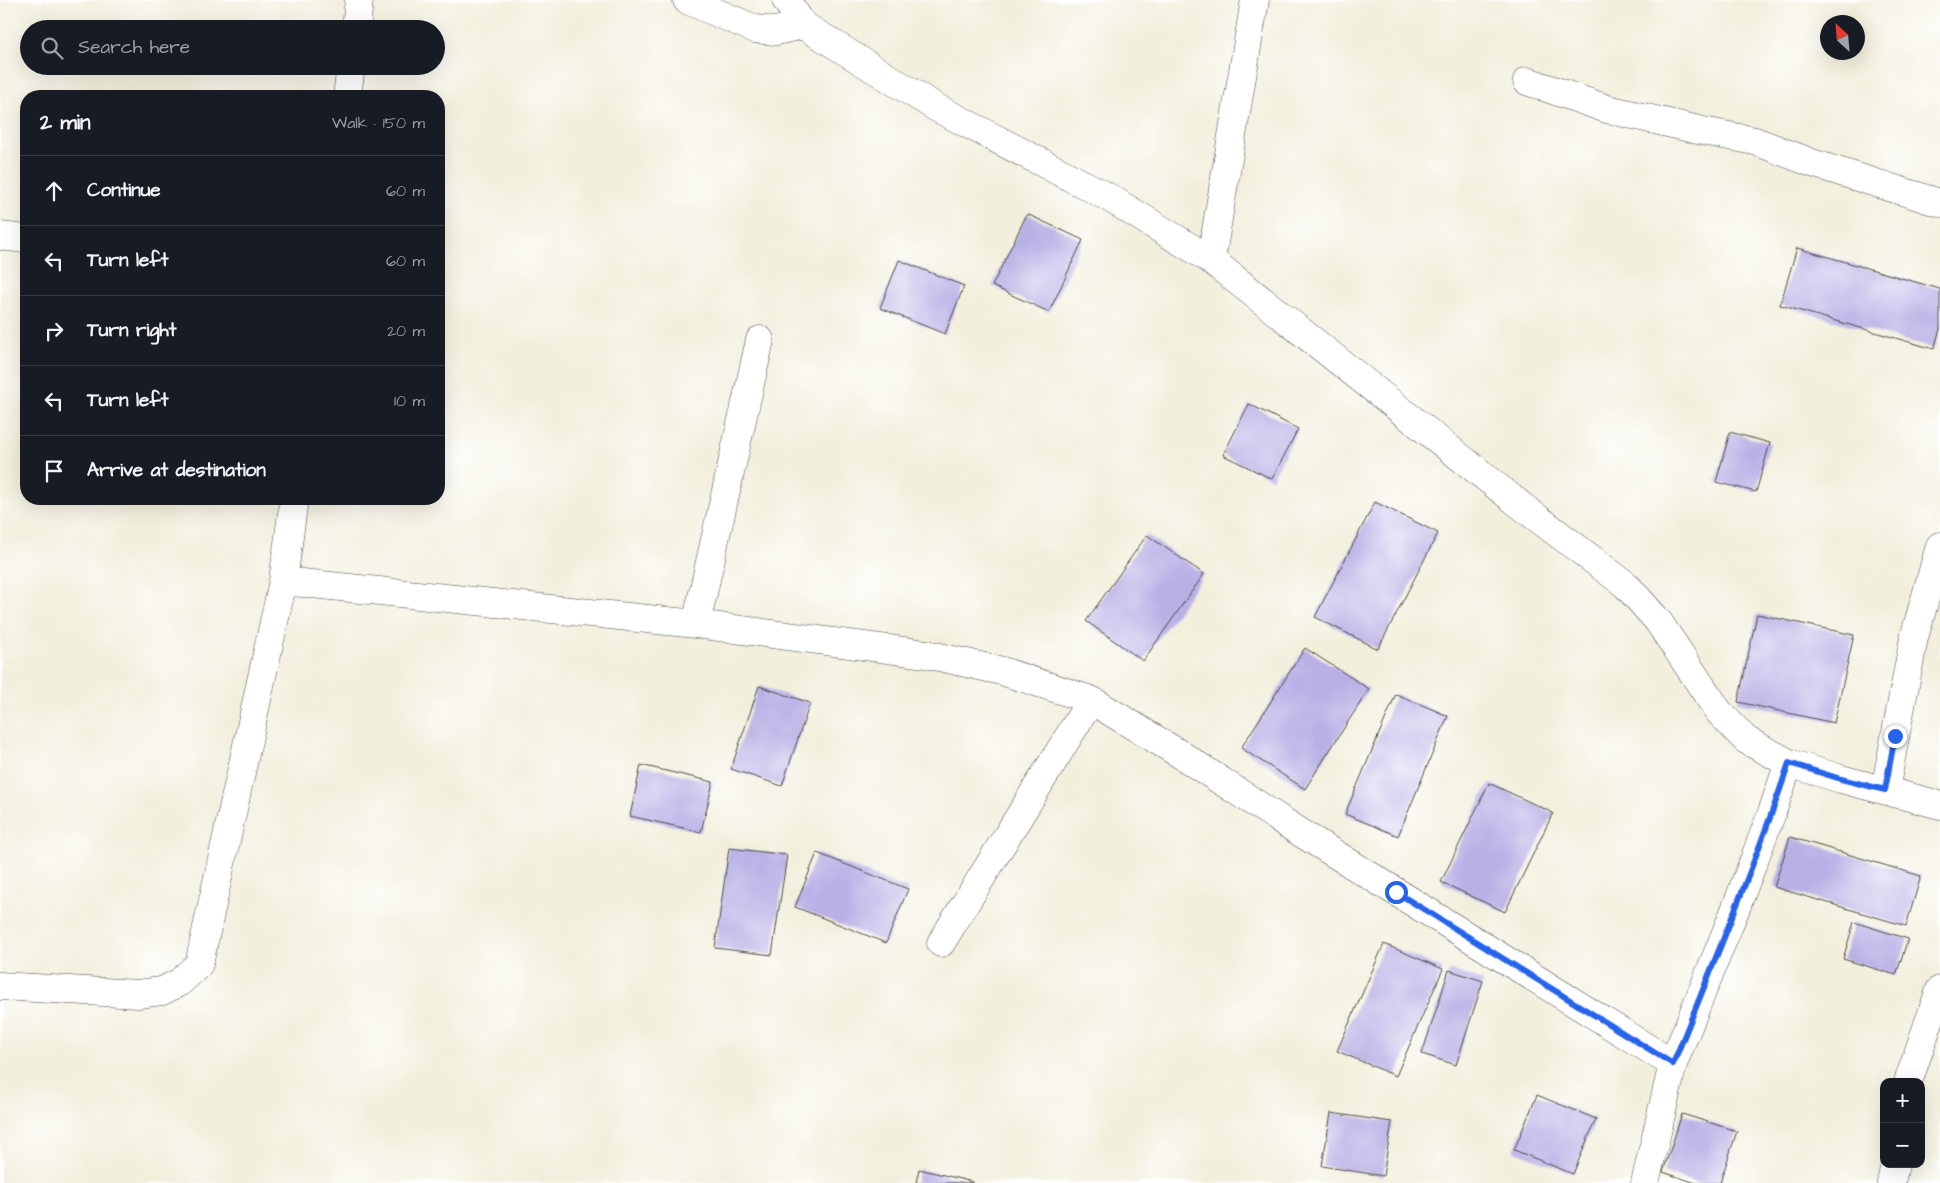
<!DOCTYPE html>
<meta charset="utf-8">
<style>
:root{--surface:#171b24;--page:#20242c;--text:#f1f3f6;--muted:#9ea1a6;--line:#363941}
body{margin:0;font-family:"Architects Daughter",sans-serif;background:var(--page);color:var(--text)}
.controls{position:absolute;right:15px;bottom:15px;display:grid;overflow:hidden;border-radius:10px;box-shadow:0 5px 20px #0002}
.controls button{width:45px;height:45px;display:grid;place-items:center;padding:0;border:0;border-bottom:1px solid var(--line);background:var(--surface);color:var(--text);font:25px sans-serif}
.compass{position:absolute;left:1820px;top:15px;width:45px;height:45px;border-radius:50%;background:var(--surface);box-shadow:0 5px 20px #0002;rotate:334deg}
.stop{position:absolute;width:15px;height:15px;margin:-11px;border:4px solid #2563eb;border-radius:50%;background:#fff}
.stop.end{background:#2563eb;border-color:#fff;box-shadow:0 1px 5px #0008}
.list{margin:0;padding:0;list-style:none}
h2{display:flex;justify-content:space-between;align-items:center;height:65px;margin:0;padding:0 20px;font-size:21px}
h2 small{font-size:16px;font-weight:400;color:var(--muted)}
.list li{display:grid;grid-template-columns:32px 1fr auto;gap:15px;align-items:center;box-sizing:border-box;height:70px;padding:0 20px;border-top:1px solid var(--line)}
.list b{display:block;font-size:19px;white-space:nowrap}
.list em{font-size:16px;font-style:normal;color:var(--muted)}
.icon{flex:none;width:28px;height:28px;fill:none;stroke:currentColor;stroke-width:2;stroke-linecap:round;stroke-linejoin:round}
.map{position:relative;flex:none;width:1940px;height:1183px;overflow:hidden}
.search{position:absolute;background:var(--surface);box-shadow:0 5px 20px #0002;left:20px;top:20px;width:425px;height:55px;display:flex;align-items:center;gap:12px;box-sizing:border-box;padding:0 18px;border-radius:28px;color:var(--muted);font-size:19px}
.panel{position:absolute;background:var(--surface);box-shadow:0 5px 20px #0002;left:20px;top:90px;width:425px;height:415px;border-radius:20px}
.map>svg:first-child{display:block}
</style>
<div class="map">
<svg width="1940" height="1183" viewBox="0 0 1940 1183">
<rect width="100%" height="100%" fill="#fff"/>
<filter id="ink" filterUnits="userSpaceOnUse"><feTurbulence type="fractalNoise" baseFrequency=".02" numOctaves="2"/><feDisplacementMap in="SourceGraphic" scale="10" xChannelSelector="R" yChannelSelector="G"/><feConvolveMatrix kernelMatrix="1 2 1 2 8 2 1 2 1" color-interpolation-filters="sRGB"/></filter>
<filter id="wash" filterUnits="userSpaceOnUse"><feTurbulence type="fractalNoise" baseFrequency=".0096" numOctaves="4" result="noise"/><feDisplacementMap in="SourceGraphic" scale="20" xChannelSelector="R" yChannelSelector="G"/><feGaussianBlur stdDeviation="1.12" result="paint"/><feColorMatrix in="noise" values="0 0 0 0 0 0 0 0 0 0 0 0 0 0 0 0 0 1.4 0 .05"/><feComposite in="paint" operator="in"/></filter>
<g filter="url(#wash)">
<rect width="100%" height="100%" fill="#f2efdc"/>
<g id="blocks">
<path fill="#b9b1e6" d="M1027,214L1083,240L1049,312L992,286Z
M1797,248L1940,289V329L1934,349L1780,305Z
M899,260L964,286L945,334L880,308Z
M1249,404L1298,429L1272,479L1223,455Z
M1730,432L1770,443L1756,492L1716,482Z
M1375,502L1438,533L1378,649L1315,617Z
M1147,535L1204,574L1143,661L1086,621Z
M1757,614L1854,635L1834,723L1738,702Z
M1305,648L1369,689L1305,789L1241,748Z
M759,686L810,703L782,786L731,769Z
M1396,694L1448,716L1398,836L1345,814Z
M641,765L713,782L701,832L630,816Z
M1489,783L1553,813L1505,912L1441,882Z
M1790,837L1921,876L1906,926L1774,887Z
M729,848L787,855L772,955L715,948Z
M817,853L908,889L886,943L795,907Z
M1854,922L1908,939L1896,975L1843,959Z
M1384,944L1443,969L1396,1076L1337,1051Z
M1449,970L1483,981L1456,1065L1422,1054Z
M1537,1095L1596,1119L1573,1174L1514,1150Z
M1331,1113L1392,1122L1383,1176L1322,1166Z
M1682,1114L1737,1131L1720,1183H1696L1663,1172Z
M919,1169L973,1182V1183H916Z"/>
</g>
</g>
<g filter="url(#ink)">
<use href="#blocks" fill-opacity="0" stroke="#494846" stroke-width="1"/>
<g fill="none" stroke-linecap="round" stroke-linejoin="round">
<defs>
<path id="street" d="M687,0L755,29L776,31L803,25
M786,0L803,25L937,108L1108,197L1211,260L1528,511L1626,585L1658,621L1719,712L1746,740L1789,763L1841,779L1940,805
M356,29L359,0
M1527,81L1607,109L1703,131L1755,141L1812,163L1940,203
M347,96L351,66
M0,236L26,239
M1211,260L1255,0
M283,581L696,624L926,654L1002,671L1091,700L1183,756L1298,831L1673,1064
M696,624L760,340
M1885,790L1914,638L1940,546
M941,943L1091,700
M0,986L138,994L162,991L180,982L199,964L283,581L294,499
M1908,1082L1940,990
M1645,1183L1673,1064L1737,905L1771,815L1789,763
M1891,1183L1895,1164"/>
</defs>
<use href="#street" stroke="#494846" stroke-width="29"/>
<use href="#street" stroke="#fff" stroke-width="28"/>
</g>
</g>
<g fill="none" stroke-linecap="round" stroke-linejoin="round" filter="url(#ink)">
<path stroke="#2563eb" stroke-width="6" d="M1396,892L1673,1064C1713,964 1755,865 1789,763L1841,779L1885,790L1895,736"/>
</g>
</svg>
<div class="controls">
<button>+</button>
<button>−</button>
</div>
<svg class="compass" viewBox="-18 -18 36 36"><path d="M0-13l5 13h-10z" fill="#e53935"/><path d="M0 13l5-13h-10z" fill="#9ea1a6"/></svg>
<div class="stop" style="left:1396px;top:892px"></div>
<div class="stop end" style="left:1895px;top:736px"></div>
<div class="search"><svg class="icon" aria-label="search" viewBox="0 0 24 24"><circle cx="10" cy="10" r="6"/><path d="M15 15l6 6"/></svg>Search here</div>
<section class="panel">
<h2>2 min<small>Walk · 150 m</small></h2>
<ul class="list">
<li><svg class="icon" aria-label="ahead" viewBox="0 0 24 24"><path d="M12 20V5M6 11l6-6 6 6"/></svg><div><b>Continue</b></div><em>60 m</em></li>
<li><svg class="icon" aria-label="left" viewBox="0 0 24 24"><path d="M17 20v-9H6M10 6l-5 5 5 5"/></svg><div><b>Turn left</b></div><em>60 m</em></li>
<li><svg class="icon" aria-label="right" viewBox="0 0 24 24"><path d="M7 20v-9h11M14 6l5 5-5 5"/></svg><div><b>Turn right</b></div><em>20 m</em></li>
<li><svg class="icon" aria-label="left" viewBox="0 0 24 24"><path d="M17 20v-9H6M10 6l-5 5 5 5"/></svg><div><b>Turn left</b></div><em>10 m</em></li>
<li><svg class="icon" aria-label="arrive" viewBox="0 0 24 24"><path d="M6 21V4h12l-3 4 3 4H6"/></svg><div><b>Arrive at destination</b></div></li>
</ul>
</section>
</div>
